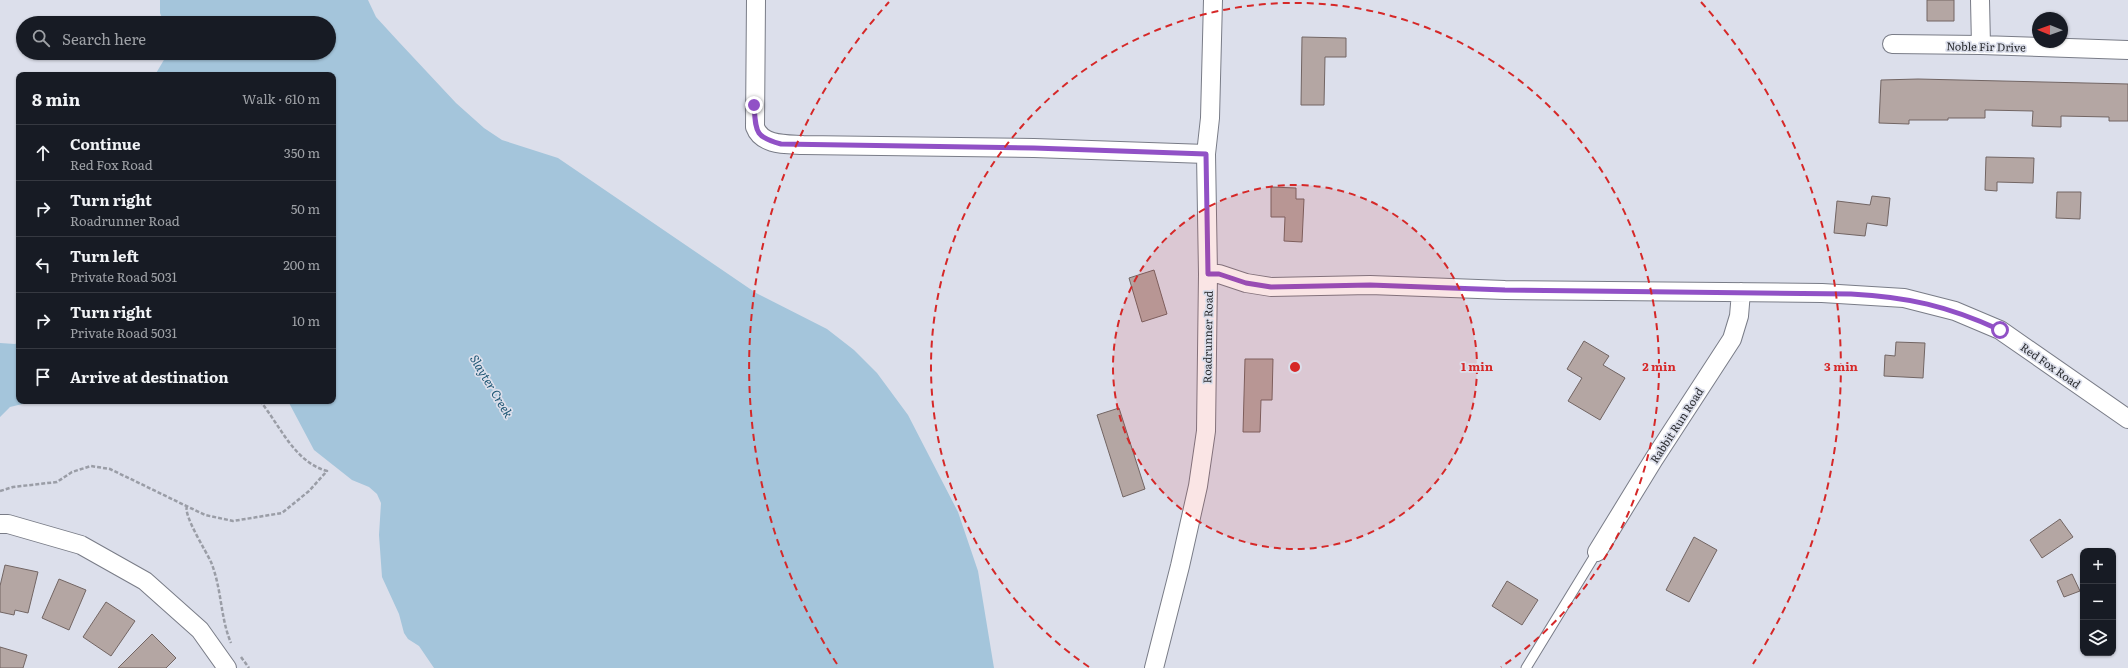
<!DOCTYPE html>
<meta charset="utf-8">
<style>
:root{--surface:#171b24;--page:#20242c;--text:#f1f3f6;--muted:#9ea1a6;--line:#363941}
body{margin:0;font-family:Literata,serif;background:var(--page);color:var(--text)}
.controls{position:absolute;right:12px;bottom:12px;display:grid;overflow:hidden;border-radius:8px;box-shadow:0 1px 3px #0004}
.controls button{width:36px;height:36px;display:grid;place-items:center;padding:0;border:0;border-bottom:1px solid var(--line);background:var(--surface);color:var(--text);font:20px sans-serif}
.compass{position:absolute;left:2032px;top:12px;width:36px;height:36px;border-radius:50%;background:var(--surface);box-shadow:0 1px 3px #0004;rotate:271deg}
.stop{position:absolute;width:12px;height:12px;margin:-9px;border:3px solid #9151c6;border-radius:50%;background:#fff}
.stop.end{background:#9151c6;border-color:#fff;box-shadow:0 1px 4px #0008}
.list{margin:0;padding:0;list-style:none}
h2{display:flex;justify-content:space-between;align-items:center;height:52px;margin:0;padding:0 16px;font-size:17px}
h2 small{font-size:13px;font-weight:400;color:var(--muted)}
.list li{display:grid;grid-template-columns:26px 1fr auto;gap:12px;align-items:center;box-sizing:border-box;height:56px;padding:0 16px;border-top:1px solid var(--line)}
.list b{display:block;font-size:15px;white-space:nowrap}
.list p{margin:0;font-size:13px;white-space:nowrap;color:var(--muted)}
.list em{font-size:13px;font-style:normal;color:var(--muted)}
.icon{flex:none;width:22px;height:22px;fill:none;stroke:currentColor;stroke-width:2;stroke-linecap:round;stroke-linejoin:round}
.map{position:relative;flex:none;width:2128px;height:668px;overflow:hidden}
.search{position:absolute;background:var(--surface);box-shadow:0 1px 3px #0004;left:16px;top:16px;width:320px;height:44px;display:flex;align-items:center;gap:10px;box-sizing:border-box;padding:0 14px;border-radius:22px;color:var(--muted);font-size:15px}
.panel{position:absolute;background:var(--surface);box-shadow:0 1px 3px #0004;left:16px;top:72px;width:320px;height:332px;border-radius:8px}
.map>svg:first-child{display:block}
</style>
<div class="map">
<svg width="2128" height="668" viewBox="0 0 2128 668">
<rect width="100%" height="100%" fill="#dcdfeb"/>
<path fill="#a4c5db" d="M160,0H368L376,17L398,41L456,103L484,128L502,140L558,158L756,293L827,329L854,350L877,373L908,415L958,512L978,571L994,668H434L419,646L408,639L404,633L399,614L382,577L379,535L381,503L377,494L369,487L352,480L314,450L288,401H333V75H155L168,53H329V23H164L160,13Z
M19,342V401H35L10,407L0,417V343L15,344Z"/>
<path fill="#b4a6a3" stroke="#726563" d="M1927,0H1954V21H1927Z
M1302,37L1346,38V57H1325L1324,105H1301Z
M1918,79L2128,84V121H2109V117L2061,116V127L2032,126L2033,111L1985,110V118H1948V120H1909V124L1879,123L1881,80Z
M1986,157L2034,158L2033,183L1997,182V191L1985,190Z
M1271,187L1296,188V199H1304L1302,242L1284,241L1285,217H1271Z
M2057,192H2081L2080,219L2056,218Z
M1872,196L1890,198L1887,226L1867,223L1865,236L1834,233L1837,201L1870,205Z
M1154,270L1167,314L1142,322L1129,278Z
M1584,341L1609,356L1603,365L1625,378L1600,420L1568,401L1582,378L1567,369Z
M1896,342L1925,343L1923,378L1884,376L1885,355L1895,356Z
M1245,359H1273L1272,400H1261L1260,432H1243Z
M1119,408L1145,489L1123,497L1097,415Z
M2060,519L2073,537L2042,558L2030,540Z
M1694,537L1717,550L1689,602L1666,590Z
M5,565L38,572L28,613L15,610L14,615L0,612V586Z
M2072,574L2080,591L2064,597L2057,581Z
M59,579L86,590L69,630L42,618Z
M1507,581L1538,600L1522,625L1492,606Z
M106,602L135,621L111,656L83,637Z
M152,634L176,658L166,668H118Z
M0,647L27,655L23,668H0Z"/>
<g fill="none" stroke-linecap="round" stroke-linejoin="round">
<defs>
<path id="service" d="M1526,668L1597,552"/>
<path id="minor" d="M756,0L755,127C762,146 787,144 803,145L1034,148L1206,154
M1980,0L1981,45
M1892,44L1981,45L2128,50
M1208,274H1219L1246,283L1271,287L1370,285L1505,290L1822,293L1904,298L1955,311L2000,330L2128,419
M0,524H8L81,545L145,581L200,630L227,668
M1597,552L1654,459L1732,339L1739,316L1741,292
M1154,668L1180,566L1198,486L1206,431L1208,274L1206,154L1210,118L1213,0"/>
</defs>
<use href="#service" stroke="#797c87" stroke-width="11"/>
<use href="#minor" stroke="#797c87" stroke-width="20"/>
<path stroke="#9a9da6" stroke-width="2.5" stroke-dasharray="4 2" stroke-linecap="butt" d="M0,491L13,487L57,482L72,472L91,466L110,469L205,515L233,521L282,513L309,491L327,471C294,462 280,425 260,401
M187,506C183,515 206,551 211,562C222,589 220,617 231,643
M241,657L249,668"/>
<use href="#service" stroke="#fff" stroke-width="9"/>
<use href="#minor" stroke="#fff" stroke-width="18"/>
</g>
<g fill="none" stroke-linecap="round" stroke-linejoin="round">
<path stroke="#9151c6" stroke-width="5" d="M754,105C756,131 754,137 781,144L1034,148L1206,154L1208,274H1219L1246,283L1271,287L1370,285L1505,290L1851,294C1908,297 1948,306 2000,330"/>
</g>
<circle cx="1295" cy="367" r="182" fill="#d62828" fill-opacity=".12"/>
<g fill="none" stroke="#d62828" stroke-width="2" stroke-dasharray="7 5">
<circle cx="1295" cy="367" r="182"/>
<path d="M1089 667A364 364 0 1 1 1501 667"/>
<path d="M837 664A546 546 0 0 1 889 2M1701 2A546 546 0 0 1 1753 664"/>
</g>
<g text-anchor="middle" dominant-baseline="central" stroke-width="3.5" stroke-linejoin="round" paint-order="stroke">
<g font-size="11" fill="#2a2c30" stroke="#dcdfeb">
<text transform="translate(1986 46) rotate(1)">Noble Fir Drive</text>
<text transform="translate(1207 337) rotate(-89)">Roadrunner Road</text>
<text transform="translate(2051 365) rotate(35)">Red Fox Road</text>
<text transform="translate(1676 425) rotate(-57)">Rabbit Run Road</text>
</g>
<g font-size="12" font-style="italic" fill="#1a5372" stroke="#dcdfeb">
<text transform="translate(492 386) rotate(59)">Slayter Creek</text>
</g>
</g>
<circle cx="1295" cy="367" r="6" fill="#d62828" stroke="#dcdfeb" stroke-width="2"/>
<g font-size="12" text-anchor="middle" font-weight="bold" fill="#d62828" stroke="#dcdfeb" stroke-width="3.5" stroke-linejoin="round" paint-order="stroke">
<text x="1477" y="371">1 min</text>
<text x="1659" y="371">2 min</text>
<text x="1841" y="371">3 min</text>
</g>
</svg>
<div class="controls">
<button>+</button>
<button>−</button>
<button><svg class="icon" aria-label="layers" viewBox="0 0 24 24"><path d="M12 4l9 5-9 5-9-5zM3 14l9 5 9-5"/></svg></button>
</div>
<svg class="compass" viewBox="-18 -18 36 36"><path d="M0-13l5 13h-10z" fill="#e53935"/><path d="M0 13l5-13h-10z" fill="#9ea1a6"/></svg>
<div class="stop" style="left:2000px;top:330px"></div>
<div class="stop end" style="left:754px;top:105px"></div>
<div class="search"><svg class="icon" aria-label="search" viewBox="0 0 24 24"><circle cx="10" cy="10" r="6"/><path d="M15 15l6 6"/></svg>Search here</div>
<section class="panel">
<h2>8 min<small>Walk · 610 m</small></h2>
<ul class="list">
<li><svg class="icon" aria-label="ahead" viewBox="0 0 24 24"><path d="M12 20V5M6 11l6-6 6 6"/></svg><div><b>Continue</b><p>Red Fox Road</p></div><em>350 m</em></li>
<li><svg class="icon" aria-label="right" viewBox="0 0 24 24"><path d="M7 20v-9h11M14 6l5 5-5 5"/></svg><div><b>Turn right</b><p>Roadrunner Road</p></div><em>50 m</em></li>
<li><svg class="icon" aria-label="left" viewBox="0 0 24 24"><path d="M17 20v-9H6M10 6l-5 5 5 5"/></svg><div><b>Turn left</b><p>Private Road 5031</p></div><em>200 m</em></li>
<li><svg class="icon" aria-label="right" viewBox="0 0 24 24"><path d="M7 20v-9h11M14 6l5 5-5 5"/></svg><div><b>Turn right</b><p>Private Road 5031</p></div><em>10 m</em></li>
<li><svg class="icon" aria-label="arrive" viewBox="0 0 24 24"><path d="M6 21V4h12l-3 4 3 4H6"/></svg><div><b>Arrive at destination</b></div></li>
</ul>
</section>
</div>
